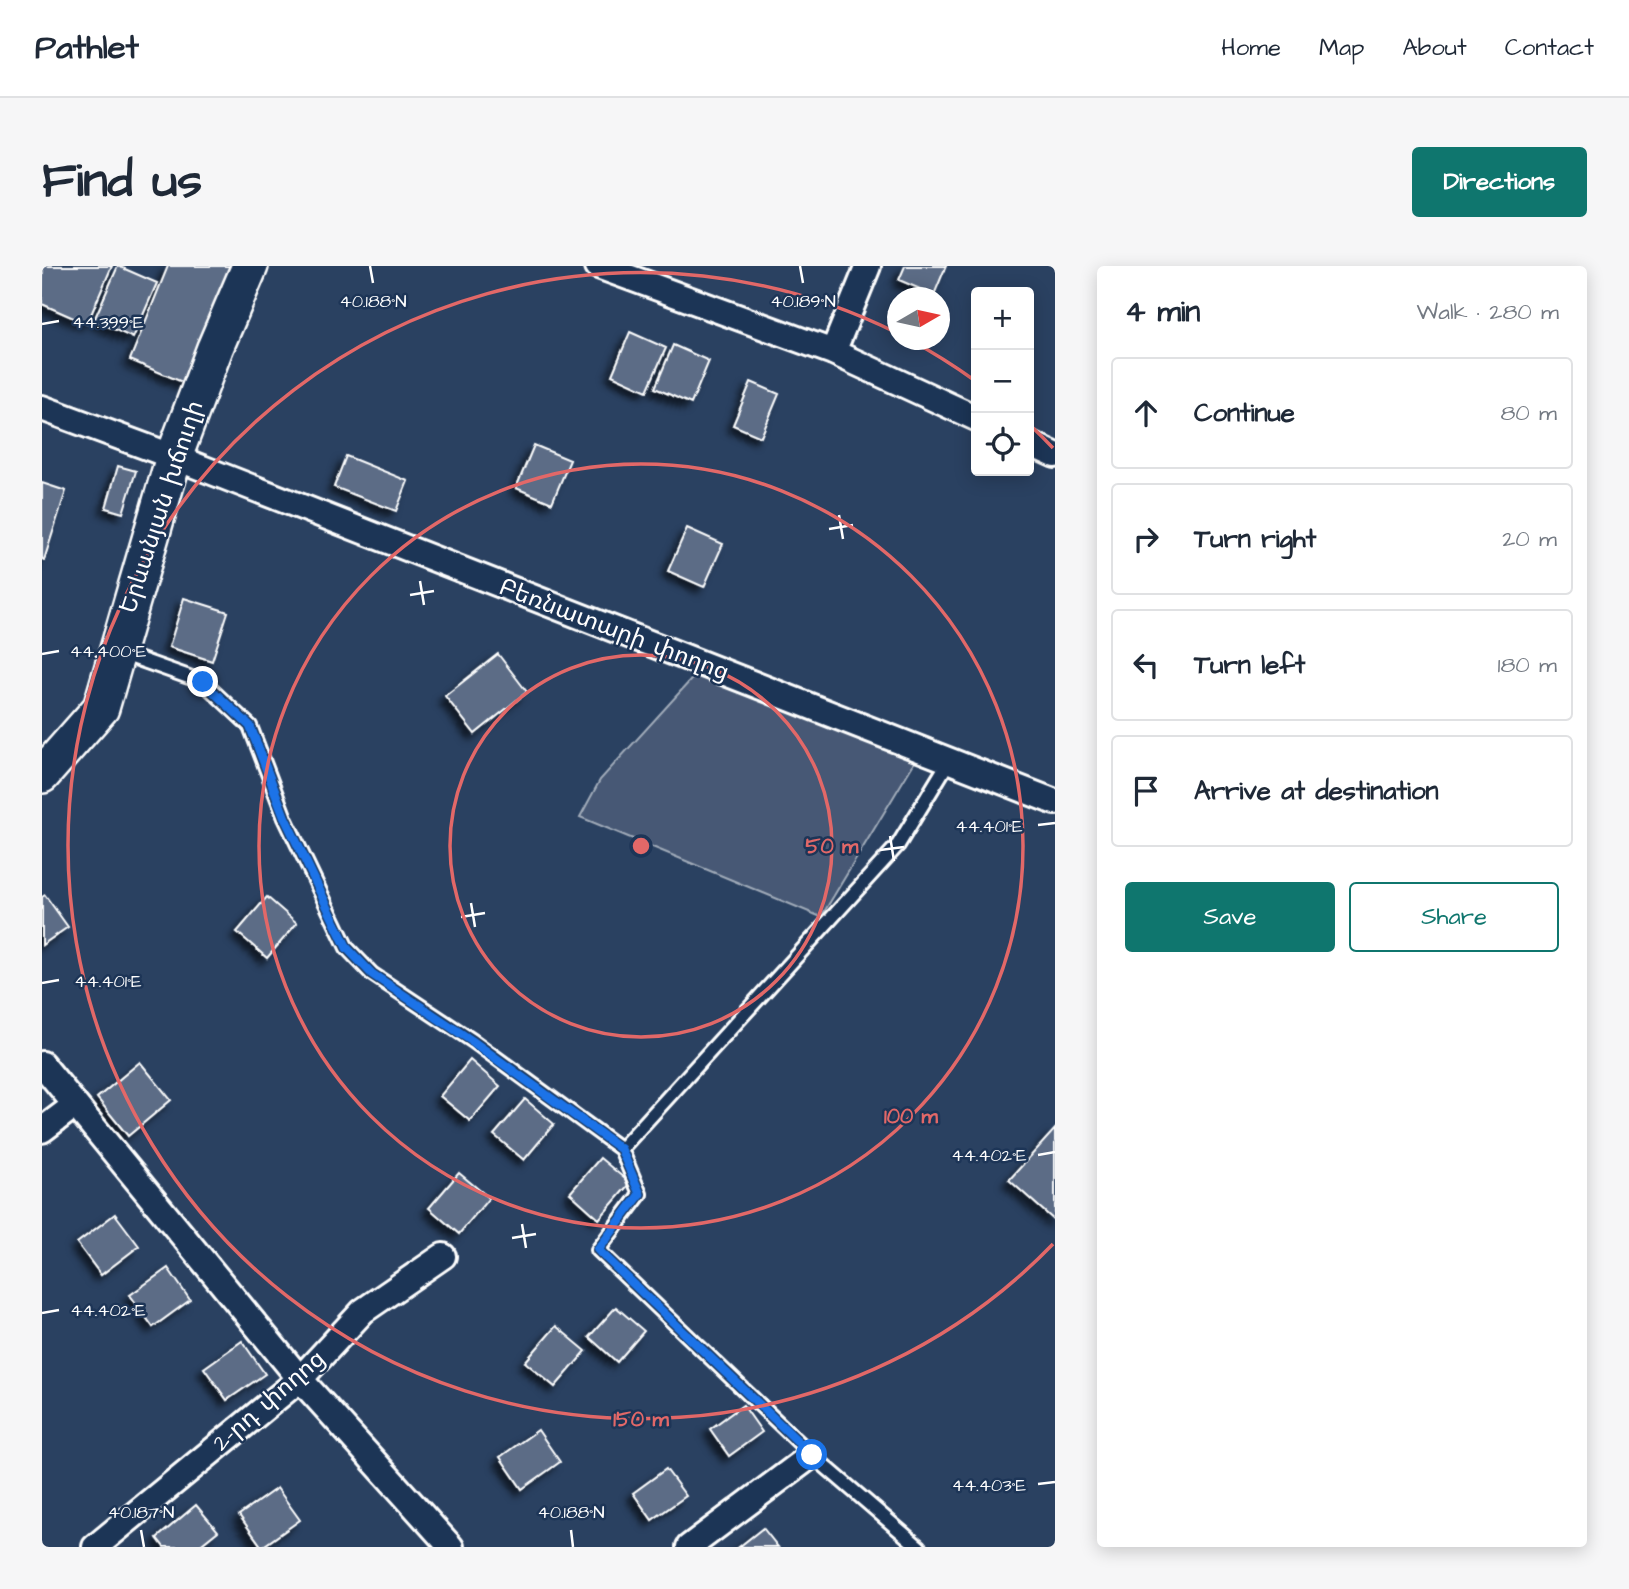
<!DOCTYPE html>
<meta charset="utf-8">
<style>
:root{--surface:#fff;--page:#f6f6f7;--text:#1f2937;--muted:#747a83;--line:#e0e1e3;--accent:#0f766e}
body{margin:0;font-family:"Architects Daughter","Noto Sans Armenian",sans-serif;background:var(--page);color:var(--text)}
.controls{position:absolute;right:21px;top:21px;display:grid;overflow:hidden;border-radius:7px;box-shadow:0 4px 18px #0003}
.controls button{width:63px;height:63px;display:grid;place-items:center;padding:0;border:0;border-bottom:2px solid var(--line);background:var(--surface);color:var(--text);font:35px sans-serif}
.compass{position:absolute;left:845px;top:21px;width:63px;height:63px;border-radius:50%;background:var(--surface);box-shadow:0 4px 18px #0003;rotate:81deg}
.stop{position:absolute;width:21px;height:21px;margin:-16px;border:5px solid #1a73e8;border-radius:50%;background:#fff}
.stop.end{background:#1a73e8;border-color:#fff;box-shadow:0 2px 7px #0008}
.list{margin:0;padding:0;list-style:none}
h2{display:flex;justify-content:space-between;align-items:center;height:91px;margin:0;padding:0 28px;font-size:30px}
h2 small{font-size:23px;font-weight:400;color:var(--muted)}
.list li{display:grid;grid-template-columns:46px 1fr auto;gap:21px;align-items:center;box-sizing:border-box;height:112px;margin:0 14px 14px;padding:0 14px;border:2px solid var(--line);border-radius:7px}
.list b{display:block;font-size:26px;white-space:nowrap}
.list em{font-size:23px;font-style:normal;color:var(--muted)}
.actions{display:flex;gap:14px;padding:21px 28px}
.actions a{flex:1;padding:16px 0;border:2px solid var(--accent);border-radius:7px;text-align:center;font-size:24px;color:var(--accent)}
.actions .main{background:var(--accent);color:#fff}
.icon{flex:none;width:38px;height:38px;fill:none;stroke:currentColor;stroke-width:2;stroke-linecap:round;stroke-linejoin:round}
.map{position:relative;flex:none;width:1013px;height:1281px;overflow:hidden;border-radius:7px}
header{display:flex;align-items:center;gap:42px;box-sizing:border-box;height:98px;padding:0 35px;background:var(--surface);border-bottom:2px solid var(--line)}
header strong{font-size:33px}
nav{display:flex;gap:38px;margin-inline-start:auto;font-size:24px}
.intro{display:flex;align-items:center;justify-content:space-between;box-sizing:border-box;height:168px;padding:0 42px}
h1{margin:0;font-size:49px}
.button{padding:18px 32px;border-radius:7px;background:var(--accent);color:#fff;font-size:24px;font-weight:700}
main{display:flex;gap:42px;padding:0 42px}
aside{flex:1;background:var(--surface);border-radius:7px;box-shadow:0 4px 18px #0003}
.map>svg:first-child{display:block}
</style>
<header>
<strong>Pathlet</strong>
<nav><a>Home</a><a>Map</a><a>About</a><a>Contact</a></nav>
</header>
<div class="intro"><h1>Find us</h1><a class="button">Directions</a></div>
<main>
<div class="map">
<svg width="1013" height="1281" viewBox="0 0 1013 1281">
<defs>
<filter id="shadow"><feDropShadow dx="-6" dy="6" stdDeviation="3.5" flood-color="#0009"/></filter>
</defs>
<rect width="100%" height="100%" fill="#2a4161"/>
<filter id="ink" filterUnits="userSpaceOnUse"><feTurbulence type="fractalNoise" baseFrequency=".0143" numOctaves="2"/><feDisplacementMap in="SourceGraphic" scale="14" xChannelSelector="R" yChannelSelector="G"/><feConvolveMatrix kernelMatrix="1 2 1 2 8 2 1 2 1" color-interpolation-filters="sRGB"/></filter>
<g filter="url(#ink)">
<path fill="#465975" stroke="#a2acba" stroke-width="2" d="M657,405L875,492L779,651L538,551L558,514Z"/>
<path fill="#5b6c86" stroke="#fff" stroke-width="2" filter="url(#shadow)" d="M1,0H70L45,58L0,38Z
M76,0L115,17L91,72L52,54Z
M126,0H193L145,118L88,94Z
M863,0H904L892,29L857,14Z
M588,66L624,82L605,125L570,109Z
M631,79L667,95L649,138L613,122Z
M709,116L737,128L719,171L691,159Z
M492,179L528,194L510,237L474,222Z
M304,190L366,215L354,245L292,221Z
M76,200L94,205L81,247L64,242Z
M0,217L24,225L2,294L0,293Z
M645,262L681,278L662,321L626,305Z
M142,332L186,346L170,395L127,381Z
M456,388L485,426L433,468L403,430Z
M3,629L26,661L0,679V631Z
M225,631L255,657L225,692L195,666Z
M428,794L458,820L428,855L398,830Z
M98,796L129,834L86,870L55,832Z
M483,833L512,858L482,894L452,869Z
M1013,863V955L967,914Z
M558,892L588,917L557,953L528,927Z
M417,907L447,932L417,968L387,942Z
M73,948L97,980L59,1009L35,977Z
M126,1002L148,1034L111,1061L88,1029Z
M574,1041L602,1065L575,1096L547,1071Z
M514,1060L544,1085L513,1121L483,1096Z
M200,1075L223,1108L185,1134L162,1102Z
M701,1139L720,1166L687,1190L668,1163Z
M496,1164L518,1196L480,1223L458,1191Z
M624,1203L644,1230L610,1254L591,1227Z
M235,1222L258,1254L220,1281L197,1249Z
M154,1239L176,1265L156,1281H122L115,1272Z
M721,1262L736,1281H697Z"/>
<g fill="none" stroke-linecap="round" stroke-linejoin="round">
<defs>
<path id="service" d="M79,387L161,416L208,460L243,552L305,682L330,708L431,775L579,883
M877,1281L770,1189L556,984L598,928L579,883L856,579L907,495"/>
<path id="minor" d="M556,0L791,86L934,152
M791,86L826,0
M0,142L132,191L1013,536
M987,177L1013,189
M0,798L258,1113L409,1281
M0,864L33,839
M53,1281L258,1113L321,1045L401,990
M647,1281L770,1189"/>
<path id="secondary" d="M0,509L59,442L132,191L173,82L208,0"/>
</defs>
<use href="#service" stroke="#fff" stroke-width="18"/>
<use href="#minor" stroke="#fff" stroke-width="30"/>
<use href="#secondary" stroke="#fff" stroke-width="40"/>
<use href="#service" stroke="#1d3557" stroke-width="12"/>
<use href="#minor" stroke="#1d3557" stroke-width="24"/>
<use href="#secondary" stroke="#1d3557" stroke-width="35"/>
</g>
</g>
<g fill="none" stroke-linecap="round" stroke-linejoin="round" filter="url(#ink)">
<path stroke="#1a73e8" stroke-width="9" d="M161,416L208,460L243,552L305,682L330,708L430,775L579,883L598,928L556,984L770,1189"/>
</g>
<path fill="none" stroke="#fff" stroke-width="2.5" d="M328,0L331,17M758,0L761,17M0,58L17,55M797,249L801,273M787,263L811,259M378,315L382,339M368,329L392,325M0,388L17,385M996,559L1013,557M848,570L852,595M838,584L862,581M429,637L433,661M419,651L443,647M0,717L17,714M996,889L1013,886M480,958L484,982M470,972L494,968M0,1047L17,1044M996,1218L1013,1216M99,1264L102,1281M529,1264L531,1281"/>
<g fill="none" stroke="#e26868" stroke-width="3.5">
<circle cx="599" cy="580" r="191"/>
<circle cx="599" cy="580" r="382"/>
<path d="M1011 978A573 573 0 1 1 855 67M868 74A573 573 0 0 1 932 114M990 161A573 573 0 0 1 1011 182"/>
</g>
<g text-anchor="middle" dominant-baseline="central" stroke-width="5" stroke-linejoin="round" paint-order="stroke">
<g font-size="24" fill="#fff" stroke="#1d3557">
<text transform="translate(120 241) rotate(-72)">Երևանյան խճուղի</text>
<text transform="translate(572 364) rotate(21)">Բեռնատարի փողոց</text>
<text transform="translate(227 1135) rotate(-41)">2-րդ փողոց</text>
</g>
</g>
<g font-size="18" text-anchor="middle" fill="#fff" stroke="#1d3557" stroke-width="5" stroke-linejoin="round" paint-order="stroke">
<text x="331" y="41">40.188°N</text>
<text x="761" y="41">40.189°N</text>
<text x="66" y="62">44.399°E</text>
<text x="66" y="391">44.400°E</text>
<text x="947" y="566">44.401°E</text>
<text x="66" y="721">44.401°E</text>
<text x="947" y="895">44.402°E</text>
<text x="66" y="1050">44.402°E</text>
<text x="947" y="1225">44.403°E</text>
<text x="99" y="1252">40.187°N</text>
<text x="529" y="1252">40.188°N</text>
</g>
<circle cx="599" cy="580" r="10" fill="#e26868" stroke="#1d3557" stroke-width="3.5"/>
<g font-size="21" text-anchor="middle" font-weight="bold" fill="#e26868" stroke="#1d3557" stroke-width="5" stroke-linejoin="round" paint-order="stroke">
<text x="790" y="587">50 m</text>
<text x="869" y="857">100 m</text>
<text x="599" y="1160">150 m</text>
</g>
</svg>
<div class="controls">
<button>+</button>
<button>−</button>
<button><svg class="icon" aria-label="locate" viewBox="0 0 24 24"><circle cx="12" cy="12" r="6"/><path d="M12 2v4M12 18v4M2 12h4M18 12h4"/></svg></button>
</div>
<svg class="compass" viewBox="-18 -18 36 36"><path d="M0-13l5 13h-10z" fill="#e53935"/><path d="M0 13l5-13h-10z" fill="#747a83"/></svg>
<div class="stop" style="left:770px;top:1189px"></div>
<div class="stop end" style="left:161px;top:416px"></div>
</div>
<aside>
<h2>4 min<small>Walk · 280 m</small></h2>
<ul class="list">
<li><svg class="icon" aria-label="ahead" viewBox="0 0 24 24"><path d="M12 20V5M6 11l6-6 6 6"/></svg><div><b>Continue</b></div><em>80 m</em></li>
<li><svg class="icon" aria-label="right" viewBox="0 0 24 24"><path d="M7 20v-9h11M14 6l5 5-5 5"/></svg><div><b>Turn right</b></div><em>20 m</em></li>
<li><svg class="icon" aria-label="left" viewBox="0 0 24 24"><path d="M17 20v-9H6M10 6l-5 5 5 5"/></svg><div><b>Turn left</b></div><em>180 m</em></li>
<li><svg class="icon" aria-label="arrive" viewBox="0 0 24 24"><path d="M6 21V4h12l-3 4 3 4H6"/></svg><div><b>Arrive at destination</b></div></li>
</ul>
<div class="actions"><a class="main">Save</a><a>Share</a></div>
</aside>
</main>
